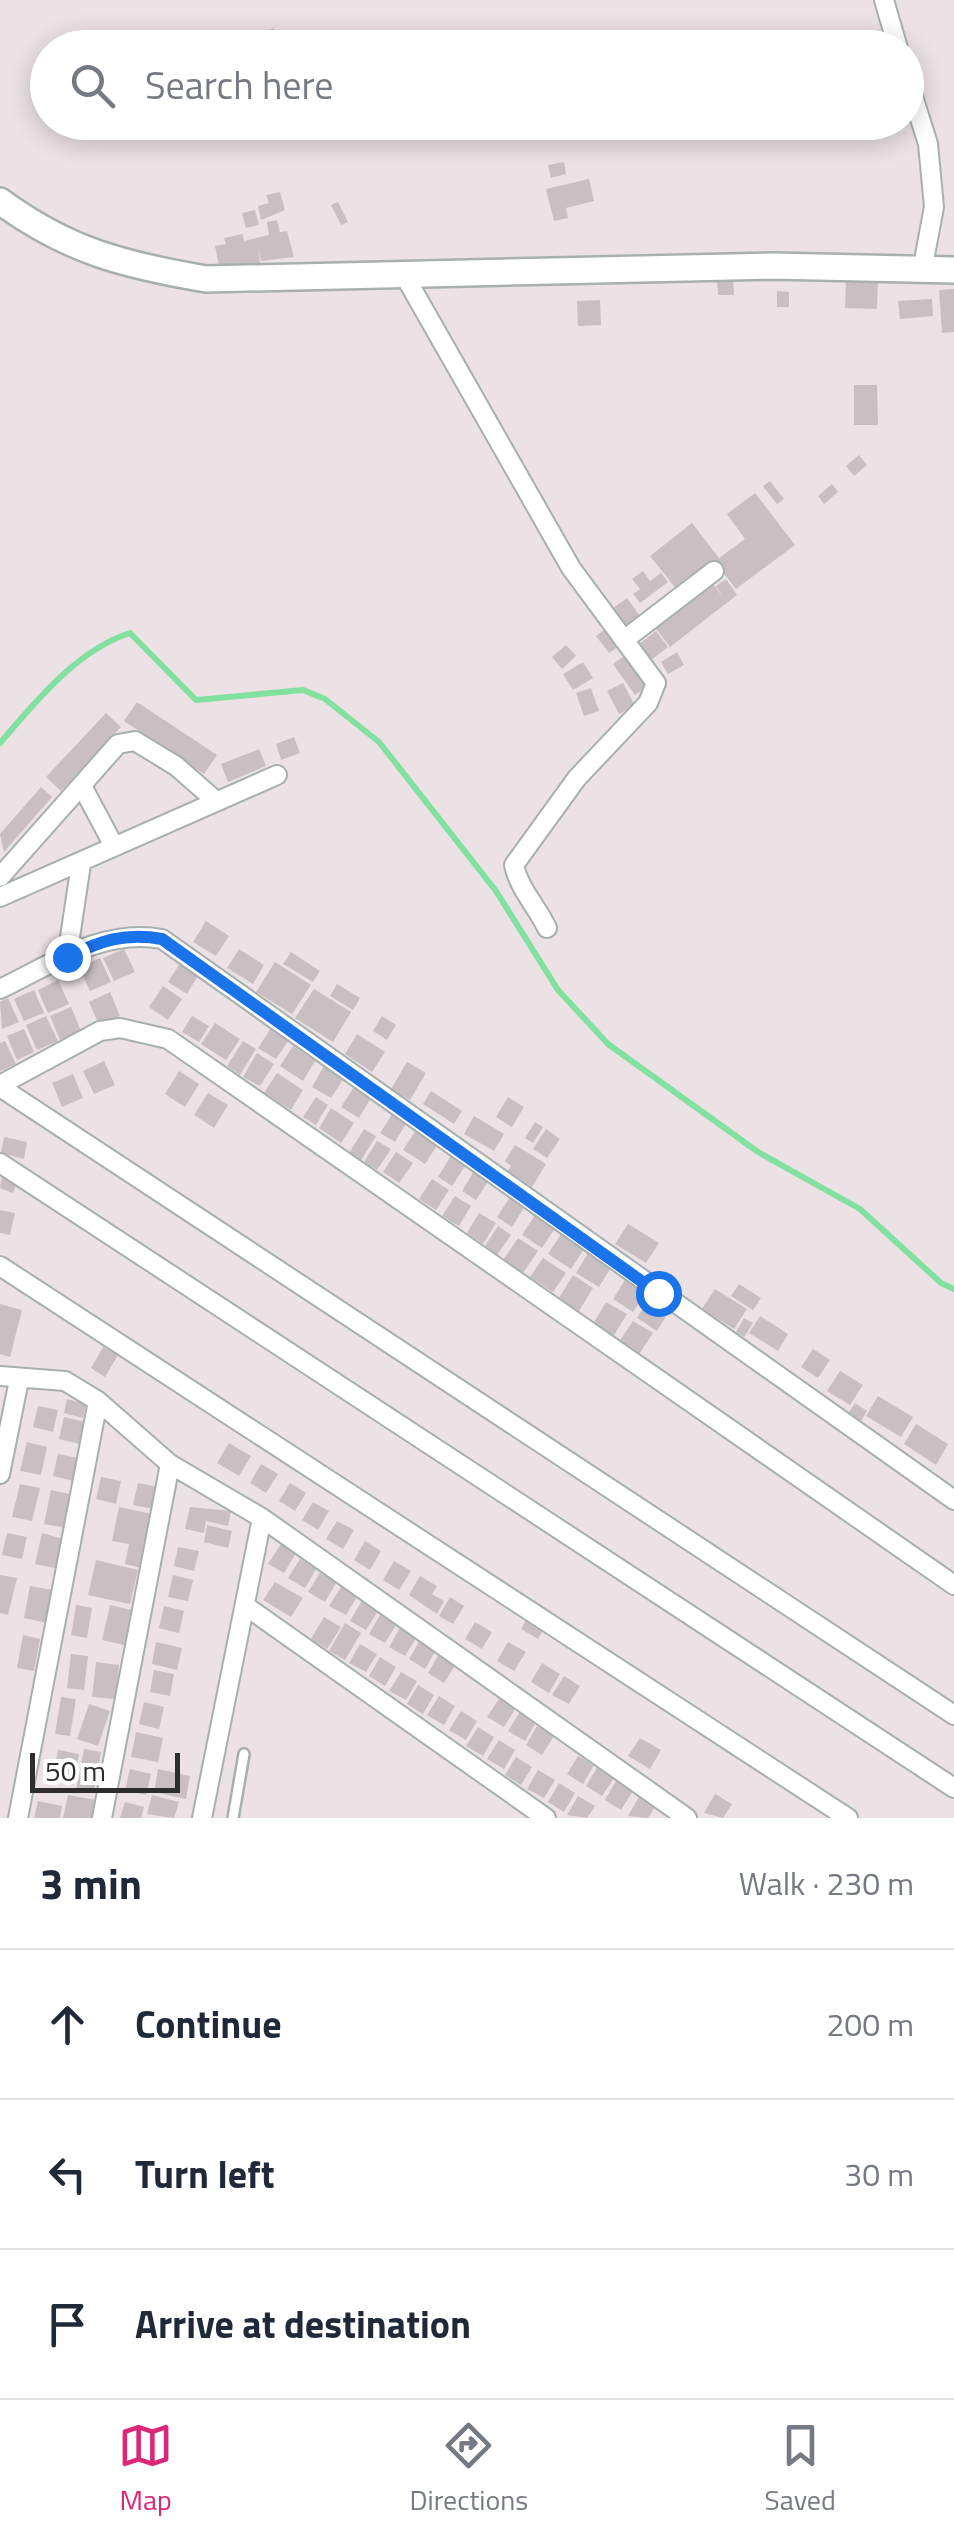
<!DOCTYPE html>
<meta charset="utf-8">
<style>
:root{--surface:#fff;--page:#f2f2f3;--text:#1f2937;--muted:#747a83;--line:#e0e1e3;--accent:#db2777}
body{margin:0;font-family:"Titillium Web",sans-serif;background:var(--page);color:var(--text)}
.scale{position:absolute;left:30px;bottom:25px;width:150px;box-sizing:border-box;padding-left:10px;border:5px solid #2d2d2d;border-top:0;font-size:28px;line-height:35px;white-space:nowrap;color:#2d2d2d;-webkit-text-stroke:8px #fff;paint-order:stroke}
.stop{position:absolute;width:30px;height:30px;margin:-22px;border:8px solid #1a73e8;border-radius:50%;background:#fff}
.stop.end{background:#1a73e8;border-color:#fff;box-shadow:0 2px 10px #0008}
.list{margin:0;padding:0;list-style:none}
h2{display:flex;justify-content:space-between;align-items:center;height:130px;margin:0;padding:0 40px;font-size:42px}
h2 small{font-size:32px;font-weight:400;color:var(--muted)}
.list li{display:grid;grid-template-columns:65px 1fr auto;gap:30px;align-items:center;box-sizing:border-box;height:150px;padding:0 40px;border-top:2px solid var(--line)}
.list b{display:block;font-size:38px;white-space:nowrap}
.list em{font-size:32px;font-style:normal;color:var(--muted)}
.icon{flex:none;width:55px;height:55px;fill:none;stroke:currentColor;stroke-width:2;stroke-linecap:round;stroke-linejoin:round}
.map{position:relative;flex:none;width:954px;height:1818px;overflow:hidden}
.search{position:absolute;background:var(--surface);box-shadow:0 5px 25px #0003;left:30px;right:30px;top:30px;height:110px;display:flex;align-items:center;gap:25px;box-sizing:border-box;padding:0 35px;border-radius:55px;color:var(--muted);font-size:38px}
.sheet{height:580px;background:var(--surface)}
nav{display:flex;justify-content:space-around;align-items:center;box-sizing:border-box;height:140px;border-top:2px solid var(--line);background:var(--surface);font-size:28px;color:var(--muted)}
nav a{display:grid;justify-items:center;gap:5px}
nav .on{color:var(--accent)}
.map>svg:first-child{display:block}
</style>
<div class="map">
<svg width="954" height="1818" viewBox="0 0 954 1818">
<rect width="100%" height="100%" fill="#ece1e5"/>
<g fill="none" stroke-linecap="round" stroke-linejoin="round">
<path stroke="#82e1a0" stroke-width="6" d="M0,743C36,701 77,650 130,633L196,700L303,690L325,699L379,742L496,891L558,990L608,1044L758,1152L860,1209L941,1283L954,1289"/>
</g>
<path fill="#c9bfc2" d="M274,28L283,46L259,48L254,38Z
M564,162L566,174L551,178L548,165Z
M589,179L594,201L566,208L568,218L554,221L546,189Z
M280,192L285,210L261,220L258,206L269,203L266,195Z
M338,202L348,222L341,225L331,205Z
M255,210L259,225L246,228L242,213Z
M277,220L280,232L287,231L294,257L261,261L258,248L261,270L220,271L215,246L226,244L224,238L243,234L244,241L269,235L267,222Z
M846,278L878,279L877,309L845,308Z
M717,280H733L734,295H718Z
M954,289V332L942,333L939,290Z
M777,291L789,292V307H777Z
M932,299L933,316L900,319L898,301Z
M600,300L601,325L578,326L577,301Z
M854,385H877L878,425H854Z
M859,455L867,465L854,476L846,466Z
M770,481L784,499L777,504L763,486Z
M832,484L838,492L824,504L818,496Z
M755,493L795,545L736,589L714,561L677,590L650,556L692,523L719,558L745,539L727,514Z
M643,571L650,581L661,573L668,582L640,603L633,594L640,589L632,579Z
M726,579L737,595L670,647L654,626L712,582L724,599L716,586Z
M627,598L640,616L626,626L613,608Z
M608,627L622,644L609,653L596,636Z
M656,631L668,647L650,661L638,645Z
M566,645L576,656L562,669L552,657Z
M677,652L684,665L668,674L661,662Z
M627,654L649,685L635,695L613,664Z
M583,662L593,678L573,690L563,674Z
M623,683L635,706L619,714L607,691Z
M591,688L599,711L584,716L576,693Z
M137,702L217,755L204,774L124,721Z
M106,713L121,727L61,791L46,777Z
M294,737L300,753L281,760L276,744Z
M259,749L266,766L228,782L221,764Z
M41,787L52,797L4,852L0,834Z
M206,921L229,936L216,956L193,942Z
M124,949L135,972L114,981L103,958Z
M239,949L264,965L253,984L227,968Z
M291,952L320,971L313,982L283,964Z
M100,958L111,982L90,991L79,967Z
M181,962L199,974L187,994L168,982Z
M275,962L311,985L292,1014L256,992Z
M58,980L69,1004L48,1013L38,990Z
M337,984L360,998L353,1010L330,996Z
M163,986L182,999L168,1020L149,1007Z
M314,989L351,1012L333,1042L295,1018Z
M34,990L44,1013L24,1021L14,999Z
M110,992L120,1016L99,1025L89,1002Z
M8,998L19,1022L2,1029L0,1002Z
M71,1007L81,1031L60,1040L50,1016Z
M46,1016L58,1041L37,1050L26,1025Z
M192,1016L209,1026L199,1042L182,1032Z
M382,1016L396,1025L387,1040L373,1031Z
M215,1023L240,1039L226,1060L201,1044Z
M271,1028L289,1040L276,1059L258,1048Z
M24,1029L34,1052L17,1060L7,1036Z
M357,1034L385,1052L372,1072L345,1054Z
M5,1041L16,1064L0,1071V1043Z
M243,1041L256,1049L240,1075L227,1066Z
M293,1046L315,1061L303,1081L280,1066Z
M257,1053L274,1064L260,1086L243,1077Z
M104,1061L115,1085L94,1094L83,1071Z
M407,1062L426,1073L410,1100L391,1089Z
M324,1066L344,1078L331,1098L312,1087Z
M179,1071L199,1084L185,1107L165,1094Z
M277,1073L303,1090L291,1110L264,1093Z
M73,1074L83,1098L62,1107L52,1083Z
M354,1087L371,1098L359,1118L341,1107Z
M431,1091L462,1111L454,1124L423,1104Z
M208,1093L228,1105L214,1128L194,1115Z
M316,1097L328,1105L316,1125L303,1117Z
M508,1097L524,1107L512,1127L496,1117Z
M331,1108L354,1123L341,1143L319,1128Z
M393,1113L407,1122L395,1142L380,1133Z
M474,1116L504,1134L494,1151L464,1134Z
M535,1122L543,1127L533,1143L525,1138Z
M418,1127L440,1141L425,1164L403,1150Z
M364,1129L376,1136L358,1165L346,1158Z
M546,1129L560,1139L547,1158L533,1149Z
M4,1137L27,1142L24,1159L1,1153Z
M377,1141L391,1149L377,1170L364,1162Z
M515,1145L546,1164L532,1187L508,1171L511,1166L505,1161Z
M396,1152L413,1163L399,1183L383,1172Z
M452,1154L467,1163L452,1186L438,1177Z
M3,1169L20,1175L13,1193L0,1188Z
M474,1171L489,1180L476,1200L462,1191Z
M432,1179L449,1190L436,1210L419,1199Z
M455,1196L471,1206L459,1226L442,1216Z
M510,1197L525,1206L512,1227L497,1217Z
M0,1210L15,1213L10,1235L0,1233Z
M537,1212L557,1225L542,1248L522,1235Z
M479,1213L496,1223L483,1244L467,1233Z
M628,1224L659,1243L646,1263L615,1244Z
M498,1226L511,1235L497,1255L485,1246Z
M561,1234L584,1249L571,1269L548,1254Z
M518,1238L538,1251L523,1273L503,1260Z
M588,1253L611,1267L599,1287L576,1273Z
M543,1258L566,1273L553,1292L530,1277Z
M573,1275L593,1288L579,1311L559,1298Z
M627,1277L647,1290L633,1312L613,1299Z
M739,1284L761,1298L753,1310L731,1296Z
M715,1289L747,1309L734,1329L702,1309Z
M651,1295L671,1308L657,1331L637,1318Z
M606,1302L627,1314L613,1337L593,1324Z
M0,1304L22,1310L10,1357L0,1354Z
M760,1316L788,1334L778,1351L749,1333Z
M744,1318L753,1323L744,1337L736,1332Z
M633,1321L653,1333L638,1356L618,1343Z
M103,1347L118,1355L105,1377L91,1368Z
M813,1349L830,1360L818,1378L801,1367Z
M840,1371L863,1385L850,1405L827,1391Z
M878,1396L913,1417L901,1437L866,1416Z
M67,1399L86,1404L83,1418L64,1413Z
M855,1403L867,1411L861,1421L849,1412Z
M38,1406L58,1410L53,1432L33,1427Z
M64,1417L85,1422L80,1444L59,1439Z
M916,1424L948,1444L936,1465L904,1444Z
M27,1442L47,1447L41,1475L20,1471Z
M229,1443L251,1456L239,1476L217,1463Z
M58,1454L78,1458L73,1481L53,1476Z
M261,1464L278,1474L266,1493L250,1483Z
M101,1477L121,1481L116,1504L96,1499Z
M138,1483L158,1487L153,1509L133,1505Z
M290,1483L306,1493L295,1511L279,1501Z
M20,1484L40,1488L32,1521L12,1517Z
M51,1490L74,1495L67,1528L44,1524Z
M313,1502L329,1511L318,1530L302,1520Z
M119,1507L152,1514L141,1568L125,1564L129,1544L112,1541Z
M190,1507L231,1511L228,1526L206,1521L204,1533L185,1529Z
M337,1521L354,1530L343,1549L326,1539Z
M207,1525L232,1531L228,1548L204,1542Z
M7,1533L27,1537L22,1559L2,1555Z
M42,1533L67,1540L59,1569L35,1564Z
M365,1541L381,1551L370,1570L354,1560Z
M281,1544L296,1553L284,1573L268,1564Z
M178,1547L199,1551L194,1571L174,1566Z
M300,1559L316,1569L305,1588L288,1578Z
M96,1560L138,1570L130,1604L88,1595Z
M394,1561L411,1571L399,1590L383,1580Z
M320,1573L336,1583L325,1602L308,1592Z
M0,1575L17,1578L8,1615L0,1613Z
M173,1575L193,1580L188,1601L168,1597Z
M420,1576L437,1586L432,1594L444,1601L437,1614L409,1595Z
M275,1582L303,1598L291,1617L263,1600Z
M30,1586L53,1590L47,1623L24,1618Z
M341,1587L357,1597L346,1615L329,1606Z
M450,1597L464,1606L453,1624L439,1616Z
M361,1602L378,1611L366,1630L350,1621Z
M76,1605L92,1608L87,1638L71,1635Z
M110,1605L131,1610L124,1645L102,1640Z
M164,1606L184,1611L179,1633L159,1628Z
M380,1615L396,1625L385,1643L369,1634Z
M324,1617L341,1627L327,1649L311,1639Z
M528,1617L545,1627L538,1639L521,1629Z
M475,1622L492,1632L482,1649L465,1639Z
M345,1623L361,1633L345,1660L329,1651Z
M400,1628L416,1638L405,1656L389,1647Z
M23,1635L40,1639L34,1671L17,1668Z
M420,1640L436,1650L425,1669L409,1659Z
M156,1642L182,1648L177,1670L152,1664Z
M508,1642L526,1652L514,1671L497,1661Z
M360,1644L377,1654L366,1672L349,1663Z
M71,1654L88,1656L84,1690L67,1688Z
M439,1654L456,1664L444,1683L428,1673Z
M380,1657L396,1667L385,1686L369,1676Z
M96,1662L119,1665L116,1699L92,1697Z
M542,1663L560,1674L549,1693L531,1682Z
M154,1670L174,1674L170,1696L150,1692Z
M401,1672L417,1681L406,1700L389,1691Z
M564,1676L580,1686L569,1704L552,1695Z
M418,1685L434,1695L423,1714L407,1704Z
M439,1696L455,1706L444,1725L427,1715Z
M61,1697L76,1699L70,1736L55,1734Z
M499,1699L515,1709L504,1727L487,1717Z
M144,1702L164,1707L159,1729L139,1724Z
M89,1704L110,1711L98,1746L77,1739Z
M461,1711L477,1721L466,1740L449,1730Z
M520,1712L536,1722L525,1741L508,1731Z
M537,1726L554,1736L542,1755L526,1745Z
M478,1727L494,1737L483,1756L466,1746Z
M136,1732L163,1738L158,1762L131,1757Z
M640,1738L661,1750L650,1769L628,1756Z
M499,1740L515,1750L504,1769L487,1759Z
M84,1749L101,1752L94,1793L76,1790Z
M58,1750L79,1754L74,1785L52,1780Z
M578,1756L594,1765L583,1784L567,1774Z
M516,1757L532,1767L521,1785L505,1775Z
M597,1768L614,1778L602,1796L586,1786Z
M130,1769L151,1774L146,1795L125,1790Z
M158,1769L190,1776L186,1799L154,1792Z
M538,1770L555,1780L544,1798L527,1789Z
M616,1781L633,1791L621,1810L605,1800Z
M559,1783L575,1793L564,1812L548,1802Z
M715,1794L732,1804L723,1818L704,1813Z
M68,1795L96,1800L92,1818H63Z
M152,1795L179,1802L174,1818L147,1814Z
M578,1796L595,1806L587,1818L567,1815Z
M639,1797L655,1807L648,1818L628,1816Z
M38,1801L62,1806L60,1818H34Z
M125,1802L144,1807L141,1818H120Z"/>
<g fill="none" stroke-linecap="round" stroke-linejoin="round">
<defs>
<path id="lane" d="M233,1818L244,1754"/>
<path id="street" d="M884,0L898,48
M906,74L928,144L934,207L922,271
M403,273L571,568L656,683L648,703L577,778L514,865C519,889 536,905 547,928
M624,640L714,571
M82,786L114,846
M0,877L118,744L135,741L176,766L216,801
M0,897L277,775
M67,957L81,864
M0,989C52,964 103,928 162,939L954,1500
M0,1085L100,1031L120,1028L168,1039L954,1585
M0,1087L954,1715
M0,1163L954,1788
M0,1266L848,1818
M0,1376L65,1381L98,1401L170,1464L262,1518L687,1818
M0,1474L19,1380
M247,1607L546,1818
M18,1818L98,1401
M102,1818L170,1464
M202,1818L262,1518"/>
<path id="secondary" d="M0,201C68,251 124,265 206,279L773,266L954,270"/>
</defs>
<use href="#lane" stroke="#a7b0af" stroke-width="14"/>
<use href="#street" stroke="#a7b0af" stroke-width="22"/>
<use href="#secondary" stroke="#a7b0af" stroke-width="30"/>
<use href="#lane" stroke="#fff" stroke-width="9"/>
<use href="#street" stroke="#fff" stroke-width="18"/>
<use href="#secondary" stroke="#fff" stroke-width="25"/>
</g>
<g fill="none" stroke-linecap="round" stroke-linejoin="round">
<path stroke="#1a73e8" stroke-width="12" d="M67,957C100,941 125,932 162,939L658,1293"/>
</g>
</svg>
<div class="scale">50 m</div>
<div class="stop" style="left:658px;top:1293px"></div>
<div class="stop end" style="left:67px;top:957px"></div>
<div class="search"><svg class="icon" aria-label="search" viewBox="0 0 24 24"><circle cx="10" cy="10" r="6"/><path d="M15 15l6 6"/></svg>Search here</div>
</div>
<section class="sheet">
<h2>3 min<small>Walk · 230 m</small></h2>
<ul class="list">
<li><svg class="icon" aria-label="ahead" viewBox="0 0 24 24"><path d="M12 20V5M6 11l6-6 6 6"/></svg><div><b>Continue</b></div><em>200 m</em></li>
<li><svg class="icon" aria-label="left" viewBox="0 0 24 24"><path d="M17 20v-9H6M10 6l-5 5 5 5"/></svg><div><b>Turn left</b></div><em>30 m</em></li>
<li><svg class="icon" aria-label="arrive" viewBox="0 0 24 24"><path d="M6 21V4h12l-3 4 3 4H6"/></svg><div><b>Arrive at destination</b></div></li>
</ul>
</section>
<nav>
<a class="on"><svg class="icon" aria-label="map" viewBox="0 0 24 24"><path d="M3 6l6-2 6 2 6-2v14l-6 2-6-2-6 2zM9 4v14M15 6v14"/></svg>Map</a>
<a><svg class="icon" aria-label="directions" viewBox="0 0 24 24"><path d="M12 3l9 9-9 9-9-9zM9 14v-3h6M13 9l2 2-2 2"/></svg>Directions</a>
<a><svg class="icon" aria-label="saved" viewBox="0 0 24 24"><path d="M7 4h10v16l-5-4-5 4z"/></svg>Saved</a>
</nav>
